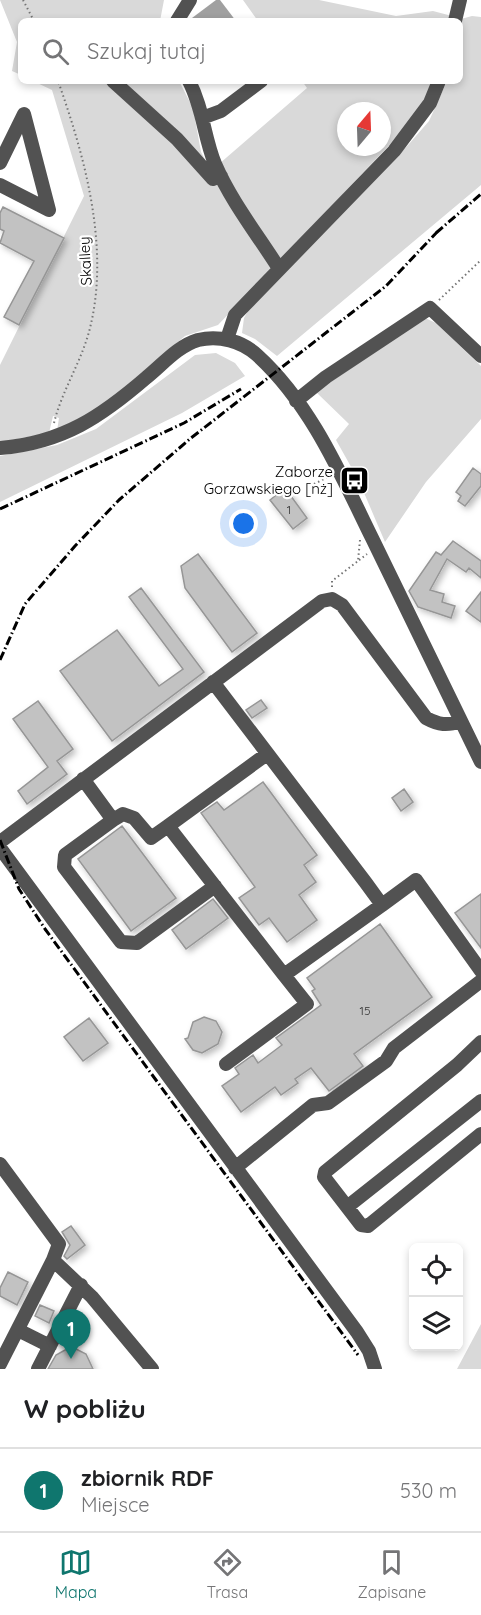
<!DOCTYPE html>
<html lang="pl">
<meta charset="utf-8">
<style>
:root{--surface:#fff;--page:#f2f2f2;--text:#202124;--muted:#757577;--line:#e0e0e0;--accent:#0f766e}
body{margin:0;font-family:Quicksand,sans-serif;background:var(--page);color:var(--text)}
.controls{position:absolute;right:18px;bottom:18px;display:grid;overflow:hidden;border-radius:9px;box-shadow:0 3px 9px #0003}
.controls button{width:54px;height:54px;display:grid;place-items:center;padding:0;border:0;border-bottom:2px solid var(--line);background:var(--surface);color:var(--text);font:30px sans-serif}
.compass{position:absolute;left:337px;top:102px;width:54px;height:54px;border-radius:50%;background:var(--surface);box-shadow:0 3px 9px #0003;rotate:19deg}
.you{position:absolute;left:244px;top:524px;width:21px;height:21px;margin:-15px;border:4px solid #fff;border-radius:50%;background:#1a73e8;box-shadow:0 0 0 9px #1a73e833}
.badge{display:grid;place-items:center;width:39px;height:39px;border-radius:50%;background:var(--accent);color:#fff;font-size:20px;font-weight:700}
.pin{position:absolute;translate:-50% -50px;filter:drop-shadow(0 2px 3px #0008)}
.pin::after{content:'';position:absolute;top:32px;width:21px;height:18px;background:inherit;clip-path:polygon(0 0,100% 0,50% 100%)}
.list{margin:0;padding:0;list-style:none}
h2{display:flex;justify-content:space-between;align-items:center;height:78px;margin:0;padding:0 24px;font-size:26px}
h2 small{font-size:20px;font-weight:400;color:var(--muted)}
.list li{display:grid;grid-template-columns:39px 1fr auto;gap:18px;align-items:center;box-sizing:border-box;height:84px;padding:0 24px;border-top:2px solid var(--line)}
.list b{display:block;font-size:22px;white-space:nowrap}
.list p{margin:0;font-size:20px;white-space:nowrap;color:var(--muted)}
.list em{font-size:20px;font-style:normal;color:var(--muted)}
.icon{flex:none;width:33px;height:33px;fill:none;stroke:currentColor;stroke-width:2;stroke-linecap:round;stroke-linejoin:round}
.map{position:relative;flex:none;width:481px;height:1369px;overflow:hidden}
.search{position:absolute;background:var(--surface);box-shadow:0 3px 9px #0003;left:18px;right:18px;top:18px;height:66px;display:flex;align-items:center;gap:15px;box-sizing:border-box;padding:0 21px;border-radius:9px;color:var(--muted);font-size:22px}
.sheet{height:162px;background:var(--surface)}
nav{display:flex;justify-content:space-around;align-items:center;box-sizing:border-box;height:84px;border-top:2px solid var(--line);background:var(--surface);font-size:16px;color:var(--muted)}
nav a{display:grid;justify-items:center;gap:3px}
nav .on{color:var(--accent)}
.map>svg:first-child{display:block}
</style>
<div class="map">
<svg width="481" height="1369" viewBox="0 0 481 1369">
<defs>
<filter id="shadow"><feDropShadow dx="3" dy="3" stdDeviation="3" flood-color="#0004"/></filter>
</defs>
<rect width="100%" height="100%" fill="#fff"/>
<path fill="#d9d9d9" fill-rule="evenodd" d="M0,0H164L160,21H21V75L12,71L17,42Z
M243,0H319L396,16L433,11L452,16L450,21H258Z
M472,16L481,17V185L277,356L255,339L242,333L244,318L250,307L409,144L429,121L447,81H460V25L461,19Z
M33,81H179L193,108L201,152L207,163L219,164L307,88L302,81H433L422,105L398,136L218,325L185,336L100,408L57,431L59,418L53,416L49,433L0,442V365L84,196L52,90ZM346,111H382V147H346Z
M425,318L436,323L481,366V419L426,482L385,542L359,481L336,440L349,424L316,392Z
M216,353L235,363L245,376L182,413L0,502V456L57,445L96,429L195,355Z
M481,1324V1369H457Z"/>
<path fill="#a0a0a0" d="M216,0H220L236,21H194L192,18Z"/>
<path fill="#c2c2c2" stroke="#969696" stroke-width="1.5" filter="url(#shadow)" d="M3,207L64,238L19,325L4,317L34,261L0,243L4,231L0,229V213Z
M473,468L481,474V486L465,506L458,501L461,496L456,492Z
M285,488L307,518L293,529L270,500Z
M453,541L481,561V578L469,568L466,572L447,559L430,590L444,594L442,602L455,606L451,618L418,607L409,591L436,552L441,555Z
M198,554L257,633L232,652L185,588L181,566Z
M141,588L204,672L112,741L60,671L117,630L159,686L183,669L129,597Z
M481,592V622L466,611Z
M261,700L267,708L252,718L246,710Z
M38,701L73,749L57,761L67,774L27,804L18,791L48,767L13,719Z
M263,782L317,855L304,865L316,882L299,895L317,920L287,942L269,918L259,925L239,898L255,887L201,813L217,802L224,810Z
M404,789L413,802L401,811L392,798Z
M122,826L176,898L131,931L78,859Z
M481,894V948L455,913Z
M213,899L228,918L186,949L172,930Z
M380,924L432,997L354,1054L363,1066L329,1091L311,1068L295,1079L298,1083L281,1095L275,1087L241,1112L222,1086L239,1074L235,1068L253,1055L258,1063L282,1045L276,1038L321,1005L312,991L315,989L307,978Z
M204,1017L216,1021L222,1032L218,1044L202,1053L193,1050L185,1039L188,1038L193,1022Z
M89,1018L108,1043L83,1061L64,1037Z
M71,1226L85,1245L67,1259L64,1256L70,1245L62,1232Z
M8,1272L28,1282L17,1305L0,1296V1288Z
M40,1305L54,1311L49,1323L35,1316Z
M76,1349L86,1354L93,1369H48L56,1355L65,1350Z"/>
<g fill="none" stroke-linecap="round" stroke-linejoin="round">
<path stroke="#747474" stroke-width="2" stroke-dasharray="1.5 3" stroke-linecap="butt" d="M23,0L34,21
M439,300L481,260
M54,423C62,390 82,361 90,328C110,248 85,157 58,81
M314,484L328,477
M360,540L358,561L367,554
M332,587V581L358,561"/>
<path stroke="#525252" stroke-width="14" d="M177,21L190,0
M455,21L460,0
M113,81L177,139L213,179L221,176
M189,81C203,108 204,137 215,164C231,201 257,234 278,267
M202,118L221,111L261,81
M0,163L24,114L49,210L0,185
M227,339L235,315L394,151L430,103L439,81
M296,401L326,377L430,308L481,356
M0,448C63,443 102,416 147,377C163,364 178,346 198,340C219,335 242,341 257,355C311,404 341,475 372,538C409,613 445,688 481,762
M213,682L366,883L382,905L284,975L168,826L267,754
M83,779L113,820L65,855L64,867L121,942L137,943L215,886
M113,820L123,814L134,818L151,838L168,826
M0,842L322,601L332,599L342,605L426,718C439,725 447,726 461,721
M0,848L357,1332L369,1351L375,1369
M382,905L416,880L481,971
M481,1042L457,1065L325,1172L324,1177L361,1225L368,1226L481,1134
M226,1064L307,1004L284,975
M0,1164L59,1244L53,1260
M235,1168L313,1105L328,1103L386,1061L394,1048L481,981
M347,1207L481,1101
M18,1330L50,1346
M0,1364L53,1260L92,1297L152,1369
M38,1369L81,1285"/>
<path stroke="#000" stroke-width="3" stroke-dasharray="9 3 1.5 3" stroke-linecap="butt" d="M436,233L481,194
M0,509L184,423L241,389
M0,660L25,604L75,546L119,500L191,438L386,286L440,229
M0,840L19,889L45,929L358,1355"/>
</g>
<defs>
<symbol id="bus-square" viewBox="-11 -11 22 22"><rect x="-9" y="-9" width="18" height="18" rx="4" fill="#000" stroke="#fff"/><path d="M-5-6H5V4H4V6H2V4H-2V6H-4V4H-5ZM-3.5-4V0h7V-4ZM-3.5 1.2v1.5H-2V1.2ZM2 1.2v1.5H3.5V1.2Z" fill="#fff"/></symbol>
</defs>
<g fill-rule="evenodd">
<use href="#bus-square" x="338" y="464" width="33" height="33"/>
</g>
<g text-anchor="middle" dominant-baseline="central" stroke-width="4.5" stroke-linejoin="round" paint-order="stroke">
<g font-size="12" fill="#303030">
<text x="289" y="509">1</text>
<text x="365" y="1010">15</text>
</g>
<g font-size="15" fill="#000" stroke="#fff">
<text transform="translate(85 261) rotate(-93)">Skalley</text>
</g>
<g font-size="15" fill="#000" stroke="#fff" text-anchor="end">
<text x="333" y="471">Zaborze<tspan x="333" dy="17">Gorzawskiego [nż]</tspan></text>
</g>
</g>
</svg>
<div class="controls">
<button><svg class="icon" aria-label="locate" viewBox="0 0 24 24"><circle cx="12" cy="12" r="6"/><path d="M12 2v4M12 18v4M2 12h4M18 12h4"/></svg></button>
<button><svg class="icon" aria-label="layers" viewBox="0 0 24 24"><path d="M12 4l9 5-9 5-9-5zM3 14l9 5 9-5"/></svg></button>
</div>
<svg class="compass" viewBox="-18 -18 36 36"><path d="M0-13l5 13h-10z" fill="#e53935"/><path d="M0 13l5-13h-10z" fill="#757577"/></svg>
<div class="you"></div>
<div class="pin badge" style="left:71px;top:1359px">1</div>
<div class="search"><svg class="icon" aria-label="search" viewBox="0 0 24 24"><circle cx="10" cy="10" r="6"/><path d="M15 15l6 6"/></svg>Szukaj tutaj</div>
</div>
<section class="sheet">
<h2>W pobliżu<small></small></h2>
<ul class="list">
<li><span class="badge">1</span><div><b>zbiornik RDF</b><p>Miejsce</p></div><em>530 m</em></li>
</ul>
</section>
<nav>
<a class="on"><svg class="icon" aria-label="map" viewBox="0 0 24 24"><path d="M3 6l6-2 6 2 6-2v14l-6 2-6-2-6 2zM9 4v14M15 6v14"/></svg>Mapa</a>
<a><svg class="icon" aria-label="directions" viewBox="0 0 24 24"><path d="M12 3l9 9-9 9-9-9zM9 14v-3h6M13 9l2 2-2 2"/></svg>Trasa</a>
<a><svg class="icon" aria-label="saved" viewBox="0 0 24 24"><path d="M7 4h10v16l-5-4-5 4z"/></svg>Zapisane</a>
</nav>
